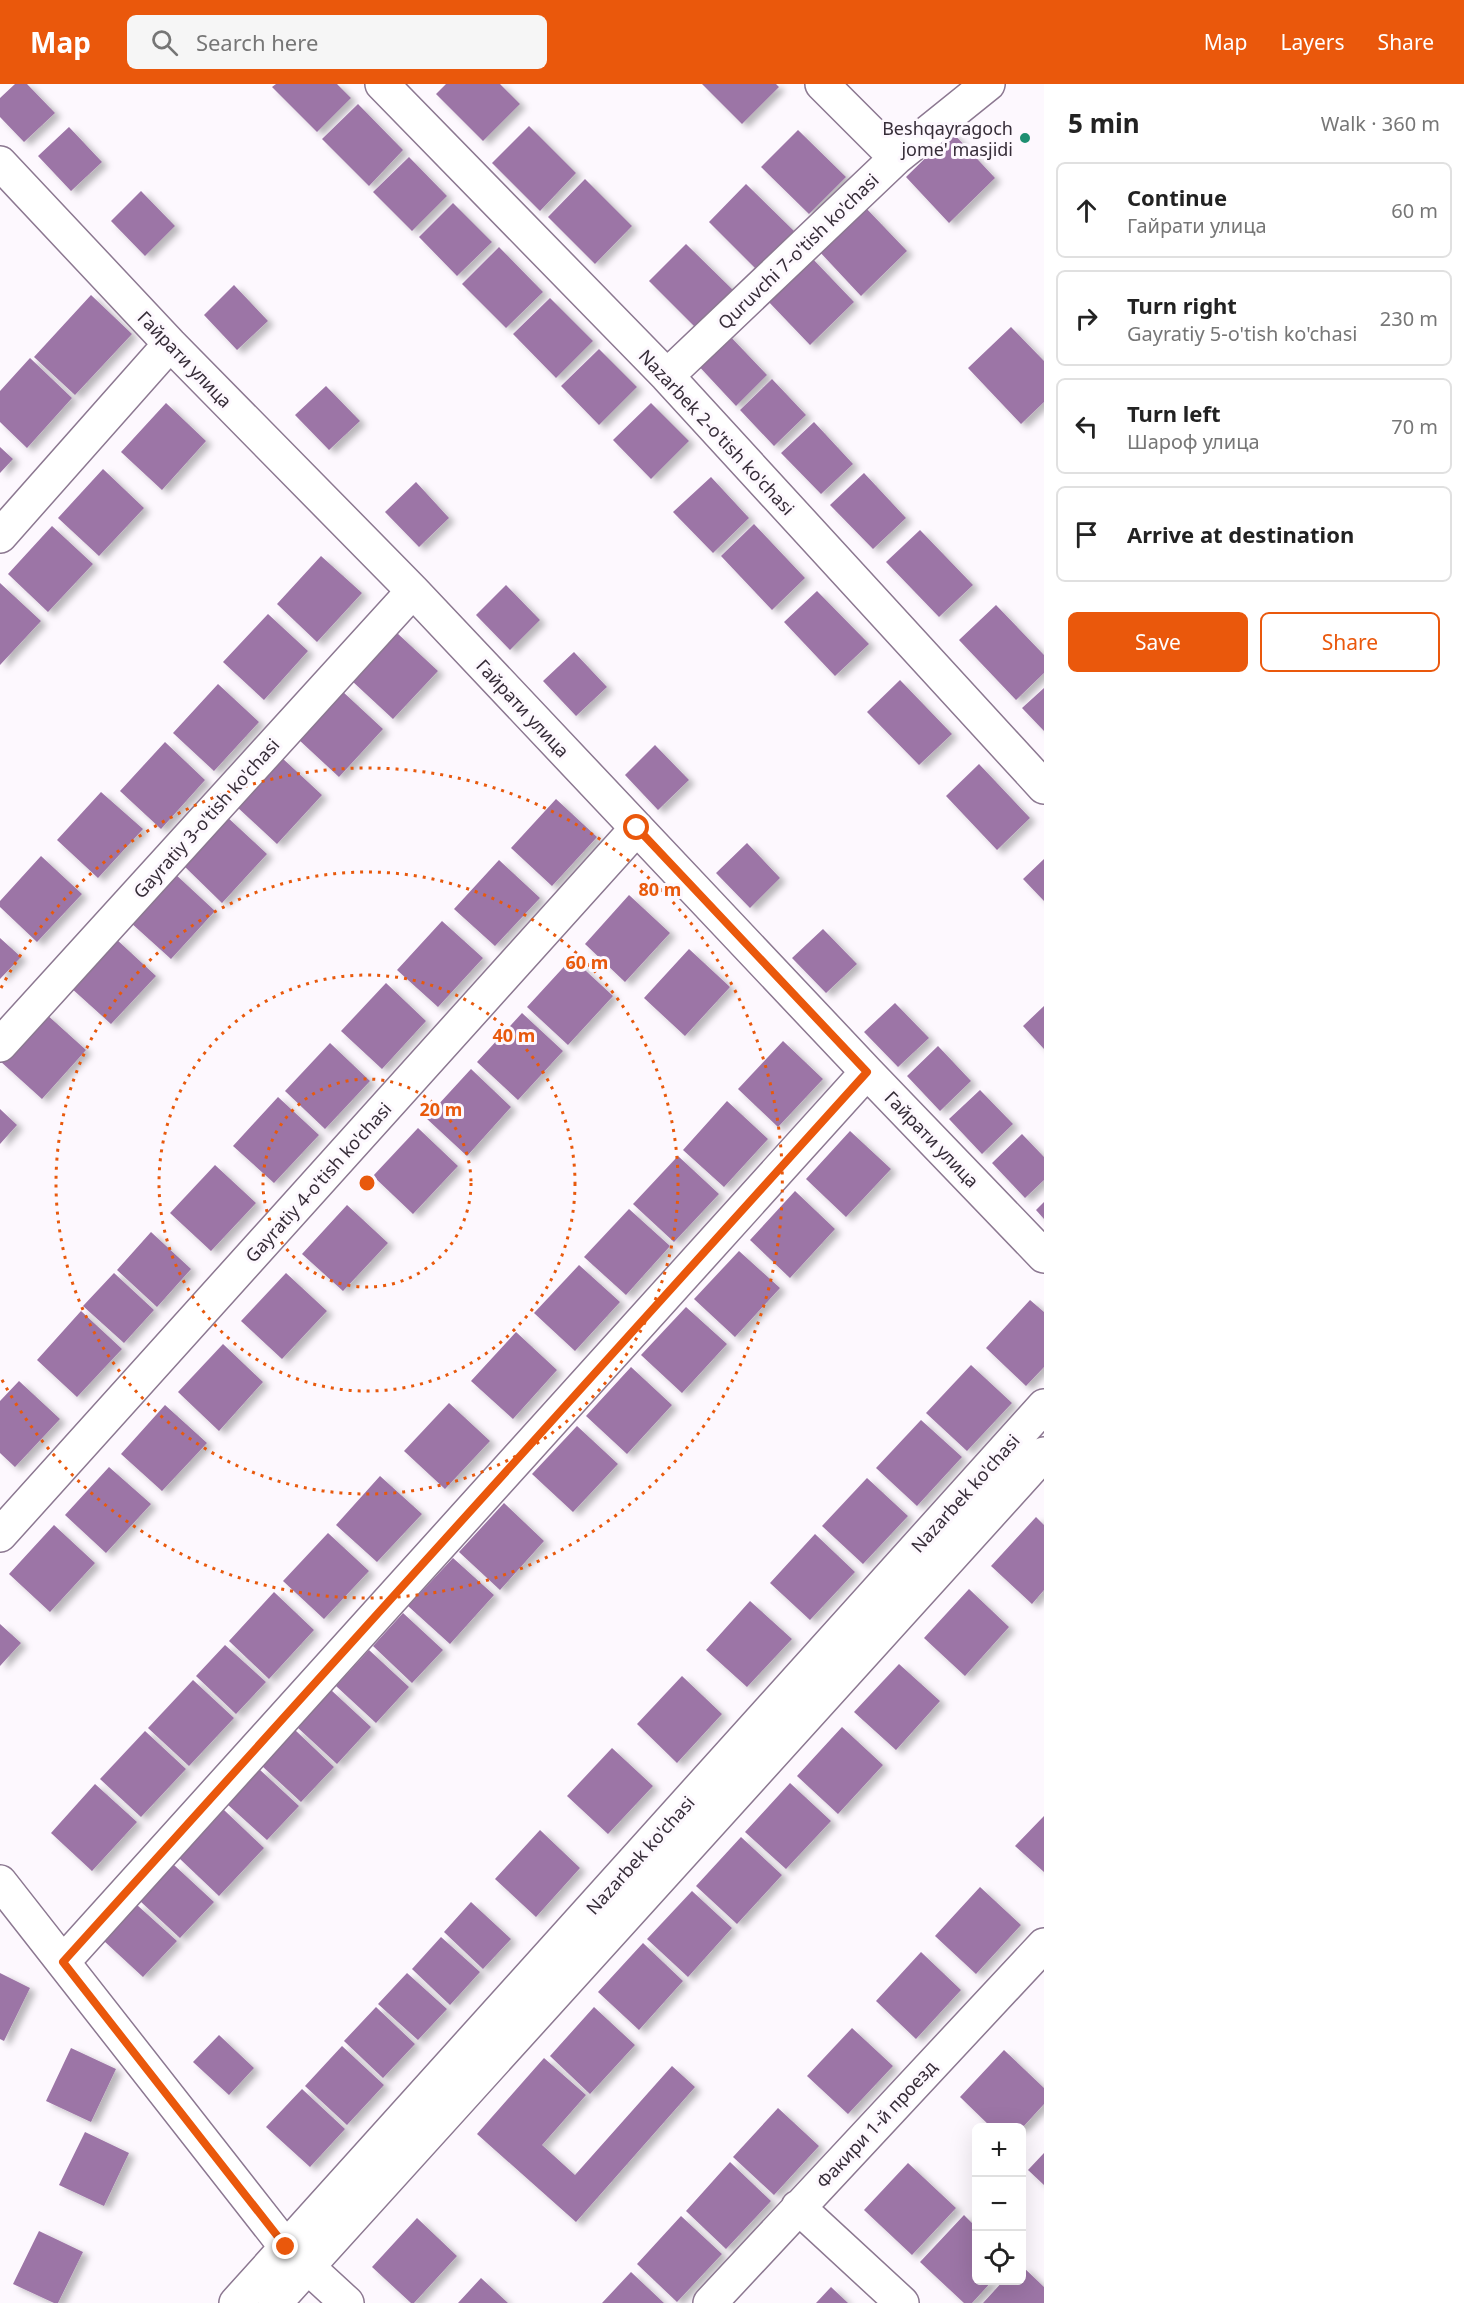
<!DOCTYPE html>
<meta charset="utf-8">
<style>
:root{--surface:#fff;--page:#f6f6f6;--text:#222;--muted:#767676;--line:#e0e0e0;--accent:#ea580c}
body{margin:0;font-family:"Noto Sans",sans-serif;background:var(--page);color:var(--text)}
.controls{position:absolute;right:18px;bottom:18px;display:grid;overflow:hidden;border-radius:9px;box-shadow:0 6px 24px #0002}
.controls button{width:54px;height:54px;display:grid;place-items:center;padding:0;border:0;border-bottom:2px solid var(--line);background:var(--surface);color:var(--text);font:30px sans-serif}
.stop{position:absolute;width:18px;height:18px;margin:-14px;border:4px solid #ea580c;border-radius:50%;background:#fff}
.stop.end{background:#ea580c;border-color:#fff;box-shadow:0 2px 6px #0008}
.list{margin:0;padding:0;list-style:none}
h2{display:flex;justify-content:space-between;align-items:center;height:78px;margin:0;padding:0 24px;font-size:26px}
h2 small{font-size:20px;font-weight:400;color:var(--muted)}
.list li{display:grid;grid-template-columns:39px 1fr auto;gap:18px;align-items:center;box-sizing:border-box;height:96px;margin:0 12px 12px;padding:0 12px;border:2px solid var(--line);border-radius:9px}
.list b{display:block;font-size:22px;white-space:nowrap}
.list p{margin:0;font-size:20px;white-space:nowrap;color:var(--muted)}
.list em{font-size:20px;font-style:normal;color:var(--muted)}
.actions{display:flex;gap:12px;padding:18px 24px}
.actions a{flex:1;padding:14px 0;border:2px solid var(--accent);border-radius:9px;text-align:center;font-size:21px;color:var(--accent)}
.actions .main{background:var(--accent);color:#fff}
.icon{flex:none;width:33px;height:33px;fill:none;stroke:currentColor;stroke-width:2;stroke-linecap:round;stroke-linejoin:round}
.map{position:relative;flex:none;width:1044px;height:2219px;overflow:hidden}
header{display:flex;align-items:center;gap:36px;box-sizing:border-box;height:84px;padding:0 30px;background:var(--accent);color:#fff}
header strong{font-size:28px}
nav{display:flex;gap:33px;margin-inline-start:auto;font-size:21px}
.search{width:420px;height:54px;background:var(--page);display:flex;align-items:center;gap:15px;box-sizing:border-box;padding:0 21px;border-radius:9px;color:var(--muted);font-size:22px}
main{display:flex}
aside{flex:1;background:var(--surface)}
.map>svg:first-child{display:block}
</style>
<header>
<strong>Map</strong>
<div class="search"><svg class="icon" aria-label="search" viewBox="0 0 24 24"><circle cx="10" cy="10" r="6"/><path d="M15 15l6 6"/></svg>Search here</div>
<nav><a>Map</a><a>Layers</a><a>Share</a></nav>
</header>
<main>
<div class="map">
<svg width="1044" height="2219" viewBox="0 0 1044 2219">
<defs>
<filter id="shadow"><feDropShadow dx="6" dy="4" stdDeviation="3" flood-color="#0004"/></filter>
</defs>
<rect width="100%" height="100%" fill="#fdf8fe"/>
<path fill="#9c74a6" filter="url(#shadow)" d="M15,0H27L55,29L24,58L0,33V14Z
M276,0H337L351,14L317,48L272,3Z
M446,0H500L520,20L483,57L436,10Z
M702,0H776L779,3L742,40Z
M358,20L403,66L369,102L322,55Z
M529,42L576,89L540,127L492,79Z
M69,43L102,78L71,107L38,72Z
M798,46L846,93L809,130L761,83Z
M952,48L995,94L949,139L906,93Z
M409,73L447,112L412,147L373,108Z
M585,95L632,142L595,180L548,133Z
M746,100L794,147L756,185L709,138Z
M141,107L175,142L145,172L111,137Z
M453,119L492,158L457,192L419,153Z
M864,122L907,167L861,212L818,166Z
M686,160L734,207L696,244L649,197Z
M499,163L543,208L506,244L462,200Z
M810,172L854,218L810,261L766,215Z
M234,201L268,237L237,266L204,231Z
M91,211L132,250L75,311L34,273Z
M550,214L593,257L556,294L513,250Z
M1011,243L1044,277V318L1021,340L968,284Z
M726,248L767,291L736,322L695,278Z
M599,265L637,303L599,341L561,302Z
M30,274L72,314L27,364L0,338V307Z
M772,295L806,331L774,362L740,326Z
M326,302L360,337L329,366L295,331Z
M166,319L206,357L162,406L121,368Z
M651,319L689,357L651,395L613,356Z
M814,338L853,380L821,410L781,369Z
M0,363L13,375L0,389Z
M103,385L144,424L99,472L58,434Z
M864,389L906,434L873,465L830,421Z
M711,393L749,434L713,469L673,428Z
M416,398L449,434L419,463L385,428Z
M754,440L805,494L772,526L721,472Z
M52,442L93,480L48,528L8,490Z
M920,446L973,501L939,533L886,478Z
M321,472L362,509L317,558L277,520Z
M0,499L41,537L0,581Z
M506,501L540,536L510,566L476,531Z
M817,507L869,560L835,592L784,538Z
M996,521L1044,571V589L1016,616L959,556Z
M268,530L308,567L264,616L223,578Z
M397,549L438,587L393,635L352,597Z
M574,568L607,603L576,632L543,597Z
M900,596L952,650L919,681L867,628Z
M218,600L259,638L214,687L173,649Z
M1044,604V647L1022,624Z
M342,607L383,645L339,693L298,655Z
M165,658L205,696L161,745L120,707Z
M655,661L689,696L658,726L625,691Z
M281,673L322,711L277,760L236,722Z
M979,680L1030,734L997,766L946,712Z
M101,708L143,745L98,794L57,756Z
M556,715L597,753L552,802L511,764Z
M226,732L267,770L222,819L182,780Z
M747,759L780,794L750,824L716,789Z
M41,772L82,810L37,858L0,823V817Z
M1044,775V817L1023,795Z
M499,776L540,814L495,862L454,825Z
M174,789L215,827L171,875L130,838Z
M629,811L670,849L625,898L585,860Z
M442,837L483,874L438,923L397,886Z
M823,845L857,880L826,909L792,874Z
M0,854L21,873L0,895Z
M115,854L156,892L111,940L70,903Z
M689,865L730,903L685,952L644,914Z
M572,874L613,912L568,961L527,923Z
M386,899L426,937L382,985L341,947Z
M895,919L929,954L898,983L864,948Z
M1044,922V965L1023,942Z
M45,929L86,966L42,1015L0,977Z
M522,929L563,967L518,1016L477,978Z
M783,957L823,995L778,1043L738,1005Z
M330,959L370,997L325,1045L285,1007Z
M938,962L971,997L940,1027L907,992Z
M471,985L511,1023L467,1072L426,1034Z
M980,1006L1013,1040L982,1070L949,1035Z
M278,1013L319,1051L274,1099L233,1062Z
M727,1017L768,1055L724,1103L683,1066Z
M0,1025L17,1041L0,1060Z
M418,1044L458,1082L413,1130L373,1092Z
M850,1047L891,1085L846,1133L806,1095Z
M1022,1050L1044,1073V1096L1025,1114L992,1079Z
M678,1072L719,1110L674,1158L633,1120Z
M215,1081L256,1119L211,1167L170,1129Z
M795,1107L835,1145L790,1194L750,1156Z
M1044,1118V1135L1036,1126Z
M347,1121L388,1159L343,1207L302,1170Z
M629,1125L670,1162L626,1211L584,1173Z
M151,1148L191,1185L157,1223L117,1186Z
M739,1167L780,1204L735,1253L694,1215Z
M579,1181L620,1218L575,1267L534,1229Z
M114,1189L154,1226L124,1259L83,1222Z
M286,1189L327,1227L282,1275L241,1237Z
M1030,1216L1044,1228V1283L1026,1302L986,1264Z
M686,1223L727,1260L682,1309L641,1271Z
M81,1227L122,1265L77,1313L37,1276Z
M516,1248L557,1286L513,1335L471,1297Z
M223,1260L263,1298L219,1347L178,1308Z
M971,1281L1012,1319L967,1367L926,1329Z
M631,1283L672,1321L627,1370L586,1332Z
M19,1297L60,1335L15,1383L0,1369V1317Z
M449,1319L490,1357L445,1405L404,1367Z
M165,1321L207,1359L162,1407L121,1370Z
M921,1336L962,1373L917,1422L876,1384Z
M577,1342L618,1380L573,1428L532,1390Z
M109,1383L151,1420L106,1469L65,1431Z
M380,1392L422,1430L377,1478L336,1441Z
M867,1394L908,1432L863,1480L822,1442Z
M504,1419L544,1457L500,1506L459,1468Z
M1036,1433L1044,1441V1506L1032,1520L991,1482Z
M54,1441L95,1479L50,1528L9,1490Z
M328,1449L369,1487L324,1535L283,1497Z
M815,1450L855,1488L810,1536L770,1499Z
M453,1474L494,1511L450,1560L408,1522Z
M969,1505L1009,1543L965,1592L924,1554Z
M274,1508L314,1546L269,1595L229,1557Z
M750,1517L792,1555L747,1603L706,1566Z
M403,1529L443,1566L412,1599L373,1562Z
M0,1540L21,1559L0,1582Z
M225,1561L266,1598L236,1630L196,1592Z
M369,1566L409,1603L376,1639L336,1602Z
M899,1580L940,1617L896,1666L854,1628Z
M682,1592L722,1630L677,1679L637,1640Z
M193,1596L234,1634L189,1682L148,1644Z
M331,1606L371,1643L337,1680L297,1643Z
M842,1643L883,1681L838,1730L797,1692Z
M295,1646L334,1683L301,1718L262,1682Z
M145,1647L186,1685L141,1733L100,1695Z
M612,1664L653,1702L608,1750L567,1712Z
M259,1685L299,1722L267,1756L227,1720Z
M790,1699L831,1737L786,1785L745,1748Z
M95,1700L137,1738L92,1787L51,1749Z
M224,1726L264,1764L219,1812L179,1774Z
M1044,1732V1788L1015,1762Z
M540,1746L580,1784L536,1833L495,1795Z
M741,1753L782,1791L737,1840L696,1802Z
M174,1781L214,1818L180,1854L140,1817Z
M980,1803L1021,1841L976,1890L935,1852Z
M692,1807L732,1844L688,1893L647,1855Z
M471,1818L511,1855L483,1885L444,1848Z
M137,1821L177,1857L143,1893L104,1857Z
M441,1853L480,1888L450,1921L412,1885Z
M643,1859L683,1897L639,1946L598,1908Z
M921,1868L961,1906L916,1955L876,1917Z
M0,1889L30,1904L4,1957L0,1955Z
M407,1889L447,1925L418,1956L378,1920Z
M376,1923L415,1960L383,1994L344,1957Z
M594,1923L635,1961L590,2010L550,1972Z
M852,1944L893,1982L848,2030L807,1992Z
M219,1951L254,1984L229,2011L193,1978Z
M342,1962L384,2001L347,2041L305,2002Z
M71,1964L116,1985L91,2038L46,2017Z
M1004,1966L1044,2004V2020L1022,2044H992L960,2013Z
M544,1974L586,2011L542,2061L575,2091L672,1982L695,2003L576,2138L477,2050Z
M302,2005L345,2045L310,2083L266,2043Z
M778,2024L819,2062L774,2111L733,2073Z
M85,2048L129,2069L104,2122L59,2101Z
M1044,2069V2101L1028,2086Z
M730,2078L771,2117L726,2165L686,2127Z
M908,2079L956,2124L912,2171L864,2126Z
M964,2131L976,2143V2196H993L972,2219H964L920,2178Z
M681,2132L722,2170L677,2218L637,2180Z
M417,2134L457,2172L414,2219H411L372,2183Z
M39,2147L83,2168L58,2219H54L13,2200Z
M1022,2182L1044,2203V2219H983L1004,2196H1022Z
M631,2188L664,2219H602Z
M481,2194L508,2219H458Z
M831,2203L848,2219H816Z"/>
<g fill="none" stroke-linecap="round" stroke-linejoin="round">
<defs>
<path id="minor" d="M382,0L667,292L1044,703
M822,0L896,74
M0,79L170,260L413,507L867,988L1044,1172
M667,292L896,74L988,0
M0,452L170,260
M0,961L413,507
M0,1451L637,744
M0,1798L286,2163L347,2219
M63,1878L867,988
M798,2123L902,2219
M710,2219L1044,1861"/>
<path id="major" d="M236,2219L1044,1322
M275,2219L1044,1370"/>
</defs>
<use href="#minor" stroke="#8c7891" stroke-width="36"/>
<use href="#major" stroke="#8c7891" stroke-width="36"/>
<use href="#minor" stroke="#fff" stroke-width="33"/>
<use href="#major" stroke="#fff" stroke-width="33"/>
</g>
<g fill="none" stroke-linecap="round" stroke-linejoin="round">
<path stroke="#ea580c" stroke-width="8" d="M286,2163L63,1878L867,988L637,744"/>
</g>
<g fill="none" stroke="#e8590c" stroke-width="3" stroke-dasharray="3 6">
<circle cx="367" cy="1099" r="104"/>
<circle cx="367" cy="1099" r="208"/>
<circle cx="367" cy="1099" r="311"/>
<path d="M1 904A415 415 0 1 1 1 1294"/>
</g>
<circle fill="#1e8f71" stroke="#fdf8fe" stroke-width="2" cx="1025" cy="54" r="6"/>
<g text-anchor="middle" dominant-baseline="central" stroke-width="6" stroke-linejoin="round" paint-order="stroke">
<g font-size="18" fill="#362d38" stroke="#fdf8fe" text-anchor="end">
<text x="1013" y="44">Beshqayragoch<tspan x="1013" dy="21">jome' masjidi</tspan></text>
</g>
<g font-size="18" fill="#362d38" stroke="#fdf8fe">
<text transform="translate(798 167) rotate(-44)">Quruvchi 7-o'tish ko'chasi</text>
<text transform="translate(185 275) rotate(46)">Гайрати улица</text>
<text transform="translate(717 348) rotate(47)">Nazarbek 2-o'tish ko'chasi</text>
<text transform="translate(523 624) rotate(47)">Гайрати улица</text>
<text transform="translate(206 734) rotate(-48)">Gayratiy 3-o'tish ko'chasi</text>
<text transform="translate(932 1055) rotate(46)">Гайрати улица</text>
<text transform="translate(318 1098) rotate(-48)">Gayratiy 4-o'tish ko'chasi</text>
<text transform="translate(965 1409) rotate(-48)">Nazarbek ko'chasi</text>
<text transform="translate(640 1771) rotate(-48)">Nazarbek ko'chasi</text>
<text transform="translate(876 2040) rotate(-47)">Факири 1-й проезд</text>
</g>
</g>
<circle cx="367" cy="1099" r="9" fill="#e8590c" stroke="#fdf8fe" stroke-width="3"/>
<g font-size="18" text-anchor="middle" font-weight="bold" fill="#e8590c" stroke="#fdf8fe" stroke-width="6" stroke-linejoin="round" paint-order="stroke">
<text x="660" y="812">80 m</text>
<text x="587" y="885">60 m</text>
<text x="514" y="958">40 m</text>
<text x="441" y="1032">20 m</text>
</g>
</svg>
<div class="controls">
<button>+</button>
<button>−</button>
<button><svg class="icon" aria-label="locate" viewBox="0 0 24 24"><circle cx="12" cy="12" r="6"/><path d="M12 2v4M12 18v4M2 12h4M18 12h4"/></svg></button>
</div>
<div class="stop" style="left:637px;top:744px"></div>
<div class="stop end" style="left:286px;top:2163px"></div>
</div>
<aside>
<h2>5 min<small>Walk · 360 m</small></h2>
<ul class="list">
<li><svg class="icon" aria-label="ahead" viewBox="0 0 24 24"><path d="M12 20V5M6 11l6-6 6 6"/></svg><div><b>Continue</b><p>Гайрати улица</p></div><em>60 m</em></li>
<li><svg class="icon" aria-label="right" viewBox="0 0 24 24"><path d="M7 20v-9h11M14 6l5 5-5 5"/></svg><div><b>Turn right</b><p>Gayratiy 5-o'tish ko'chasi</p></div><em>230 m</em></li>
<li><svg class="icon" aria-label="left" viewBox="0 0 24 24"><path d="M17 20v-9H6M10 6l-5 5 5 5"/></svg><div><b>Turn left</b><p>Шароф улица</p></div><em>70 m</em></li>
<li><svg class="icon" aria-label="arrive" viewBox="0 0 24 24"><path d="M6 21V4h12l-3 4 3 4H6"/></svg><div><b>Arrive at destination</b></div></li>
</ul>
<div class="actions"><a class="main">Save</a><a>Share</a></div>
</aside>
</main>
